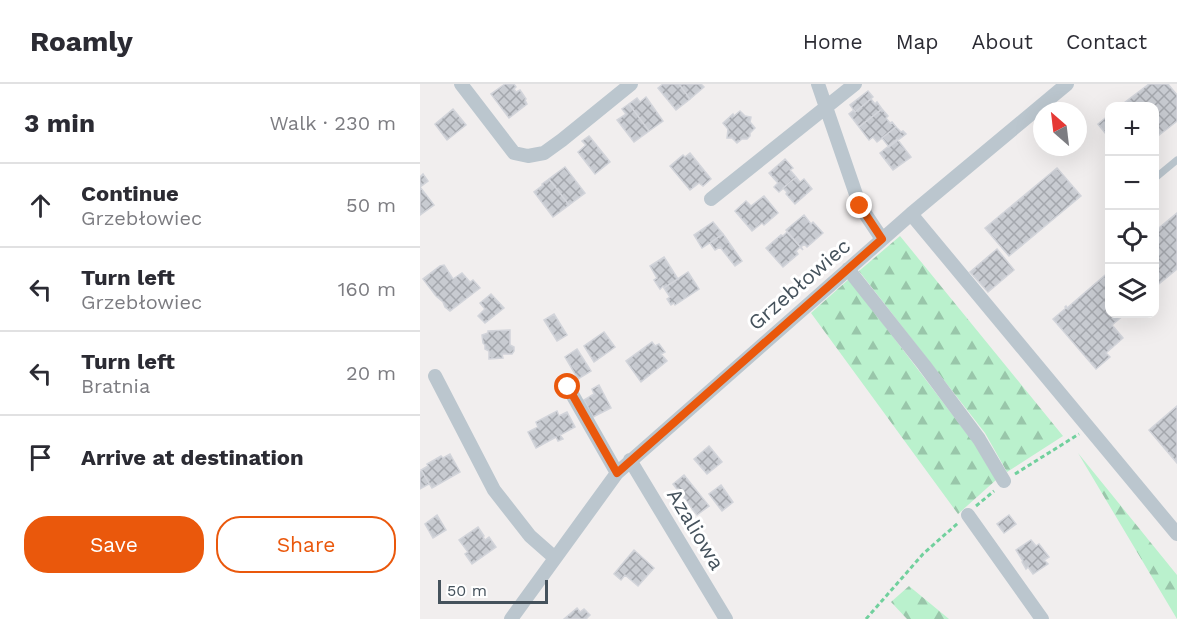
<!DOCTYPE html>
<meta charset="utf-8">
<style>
:root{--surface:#fff;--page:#f2f2f3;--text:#2b2b33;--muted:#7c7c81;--line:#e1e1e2;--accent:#ea580c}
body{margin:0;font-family:"Work Sans",sans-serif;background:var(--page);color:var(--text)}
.controls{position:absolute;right:18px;top:18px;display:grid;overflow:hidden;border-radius:12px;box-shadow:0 6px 24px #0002}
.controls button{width:54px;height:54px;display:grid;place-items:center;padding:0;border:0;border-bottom:2px solid var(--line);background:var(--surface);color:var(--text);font:30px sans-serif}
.compass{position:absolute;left:613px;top:18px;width:54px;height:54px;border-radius:50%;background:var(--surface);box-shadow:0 6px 24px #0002;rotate:332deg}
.scale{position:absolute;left:18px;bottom:15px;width:110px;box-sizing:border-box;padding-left:6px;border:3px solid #45525c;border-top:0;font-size:16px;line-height:21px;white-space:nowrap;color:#45525c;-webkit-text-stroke:4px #fff;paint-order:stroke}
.stop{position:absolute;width:18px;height:18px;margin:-14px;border:4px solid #ea580c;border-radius:50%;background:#fff}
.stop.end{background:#ea580c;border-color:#fff;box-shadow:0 2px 6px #0008}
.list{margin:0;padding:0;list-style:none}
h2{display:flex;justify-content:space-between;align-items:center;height:78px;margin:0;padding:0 24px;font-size:26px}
h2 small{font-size:20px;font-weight:400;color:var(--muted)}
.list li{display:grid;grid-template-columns:39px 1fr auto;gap:18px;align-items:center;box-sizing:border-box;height:84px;padding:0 24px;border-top:2px solid var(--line)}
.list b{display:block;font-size:22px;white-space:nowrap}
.list p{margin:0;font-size:20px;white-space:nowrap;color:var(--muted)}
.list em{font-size:20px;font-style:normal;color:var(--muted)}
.actions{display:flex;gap:12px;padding:18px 24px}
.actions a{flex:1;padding:14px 0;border:2px solid var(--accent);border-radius:24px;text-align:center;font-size:21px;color:var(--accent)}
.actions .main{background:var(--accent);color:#fff}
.icon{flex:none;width:33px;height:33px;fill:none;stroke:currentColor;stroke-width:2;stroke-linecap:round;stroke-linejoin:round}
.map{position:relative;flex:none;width:757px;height:535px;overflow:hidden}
header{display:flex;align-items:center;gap:36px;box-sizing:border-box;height:84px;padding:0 30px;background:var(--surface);border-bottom:2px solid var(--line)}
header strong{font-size:28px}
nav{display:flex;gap:33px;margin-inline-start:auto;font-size:21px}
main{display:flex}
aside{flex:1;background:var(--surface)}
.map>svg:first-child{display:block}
</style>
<header>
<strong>Roamly</strong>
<nav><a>Home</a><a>Map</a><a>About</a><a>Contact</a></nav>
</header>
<main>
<aside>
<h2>3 min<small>Walk · 230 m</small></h2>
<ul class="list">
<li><svg class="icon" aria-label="ahead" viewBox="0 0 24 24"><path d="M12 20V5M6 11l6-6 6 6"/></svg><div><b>Continue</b><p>Grzebłowiec</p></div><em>50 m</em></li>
<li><svg class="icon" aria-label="left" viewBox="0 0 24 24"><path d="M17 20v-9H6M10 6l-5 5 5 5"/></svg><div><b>Turn left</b><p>Grzebłowiec</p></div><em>160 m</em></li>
<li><svg class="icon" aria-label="left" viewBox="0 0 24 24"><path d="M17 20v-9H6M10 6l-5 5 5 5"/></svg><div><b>Turn left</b><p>Bratnia</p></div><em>20 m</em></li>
<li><svg class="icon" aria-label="arrive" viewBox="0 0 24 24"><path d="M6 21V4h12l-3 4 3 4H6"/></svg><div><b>Arrive at destination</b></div></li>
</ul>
<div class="actions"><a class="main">Save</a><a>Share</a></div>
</aside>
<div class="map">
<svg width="757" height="535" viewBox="0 0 757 535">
<defs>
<pattern id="forest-firs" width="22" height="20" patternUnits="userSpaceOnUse" patternTransform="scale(1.5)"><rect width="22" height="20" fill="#baf1cd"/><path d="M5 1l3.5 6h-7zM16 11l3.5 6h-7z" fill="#99c6aa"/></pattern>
<pattern id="building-cross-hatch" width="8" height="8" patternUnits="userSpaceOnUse" patternTransform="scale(1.5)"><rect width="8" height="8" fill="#c8cbd1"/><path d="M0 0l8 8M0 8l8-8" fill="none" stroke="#a4a7ad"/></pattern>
</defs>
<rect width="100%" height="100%" fill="#f1eeee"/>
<path fill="url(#forest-firs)" d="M480,152L643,352L587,388L565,349L439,187Z
M429,195L554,359L576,396L538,430L391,229Z
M658,369L757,491V535Z
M489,502L529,535H487L471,518Z"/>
<path fill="url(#building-cross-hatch)" stroke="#d2d4da" stroke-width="1.5" d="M85,0H94L96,3L94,5L96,8L100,6L106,15L105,16L107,20L89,34L71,10Z
M243,0H259L270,15L256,26L238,4Z
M259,0H281L284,3L270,15Z
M729,0H748L757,11V37L734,55V22H700Z
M448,7L453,13L435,28L430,21Z
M226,13L243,37L229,47L209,20L217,14L220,18Z
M451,15L455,20L457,18L462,25L439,43L429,30L434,26L435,28Z
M209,20L229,47L214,58L197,36L206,30L202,25Z
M33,25L46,41L27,56L15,40Z
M462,25L468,32L466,34L470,39L472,38L476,43L457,58L453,53L449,56L439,43Z
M320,27L325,32L331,33L330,38L335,44L330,49V52L327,55H322L317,59L312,54H307L308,45L303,39L313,30L314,32Z
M690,30V55L678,40Z
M476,43L481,48L483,47L486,50L469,63L462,54Z
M169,52L190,78L175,90L158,68L166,61L162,57Z
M477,55L491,73L473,86L460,69Z
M270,69L291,95L283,102L279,99L270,106L250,82L263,71L265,73Z
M365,75L373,84L370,86L376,93L359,108L354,103L358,99L349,89Z
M145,83L165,109L149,121L129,95Z
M637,84L661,112L589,172L565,144Z
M3,90L8,97L0,103V93Z
M376,93L380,98L384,95L392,105L375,120L366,110L367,108L363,104Z
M129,95L149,121L133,133L114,108L123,101L122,100Z
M0,103L14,121L0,131Z
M344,112L358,129L344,141L342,139L332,147L315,127L326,117L331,122Z
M757,129V185L734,204V148Z
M384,131L391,140L393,138L403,149L387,163L384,160L381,163L383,166L366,146Z
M293,138L303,150L282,164L274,151Z
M367,148L383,166L380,163L376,167L378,170L363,183L346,164L361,151L363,152Z
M303,150L322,177L315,182L300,163L295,166L290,159Z
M577,165L594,186L568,208L550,188Z
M244,173L258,195L244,204L243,202L240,205L234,196L237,194L230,182Z
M24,181L33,195L42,189L50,198L53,196L60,204L30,227L25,223L23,218L16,212L3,195L20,182Z
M690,187V230H705L692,241L703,254L686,269L690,273L676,285L633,235L646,224L645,223L646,222L647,224Z
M268,188L279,205L255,221L254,219L251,221L247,215L250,213L244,204Z
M71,210L84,224L65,239L58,232L65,225L60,219Z
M134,230L147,251L137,257L124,236Z
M90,246V261L94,263V267L92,270H82L83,274L69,275V267L65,265V261L63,259L62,251L68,249V247Z
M184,248L195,263L174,278L164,262Z
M232,258L235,262L239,260L245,268L241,270L247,277L221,298L206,277Z
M157,265L171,287L158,295L145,273Z
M179,301L191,324L173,333L164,316L174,310L172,305Z
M757,322V379L729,346Z
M137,327L139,332L147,328L155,343L140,351L143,355L138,357L136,353L116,364L108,348L118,343L116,338Z
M289,362L302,378L287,390L274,375Z
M30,370L40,388L12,404L1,386L8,382L7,380L21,372L23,374Z
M2,387L9,400L0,405V388Z
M264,391L289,422L277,431L253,400Z
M301,401L313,418L302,427L289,410Z
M17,431L26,446L13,454L5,440Z
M589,431L596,440L584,449L577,440Z
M58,443L64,452L63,453L65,456L69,453L76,463L52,480L45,470L48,468L39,456Z
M611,456L616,462L619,460L629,473L624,476L628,480L613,490L608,483L606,485L602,478L603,477L596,466Z
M214,466L234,484L218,502L205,491L201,496L194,490Z
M157,524L160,528L164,525L170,531L166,535H144Z"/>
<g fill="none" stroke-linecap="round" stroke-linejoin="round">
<path stroke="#71d09d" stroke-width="3" stroke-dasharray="4.5 3" stroke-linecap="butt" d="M595,390L659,350
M556,422L574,407
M446,535L503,470L538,439"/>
<path stroke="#bbc6ce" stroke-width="7" d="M734,95L757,76"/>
<path stroke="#bbc6ce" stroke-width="14" d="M41,0L94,69L108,72L124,69L142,56L211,0
M398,0L440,122L462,155
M291,115L435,0
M491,130L757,450
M428,185L504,281L559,355L584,397
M15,292L74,406L110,452L135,474
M148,303L197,389
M210,376L306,535
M548,431L622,535
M91,535L197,389L491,130L647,0"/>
</g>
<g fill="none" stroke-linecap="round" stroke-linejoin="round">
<path stroke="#ea580c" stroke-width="8" d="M148,303L197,389L462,155L440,122"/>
</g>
<g text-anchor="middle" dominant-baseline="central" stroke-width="6" stroke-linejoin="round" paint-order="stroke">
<g font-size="21" fill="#45525c" stroke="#fff">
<text transform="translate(379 200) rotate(-41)">Grzebłowiec</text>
<text transform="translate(276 445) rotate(59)">Azaliowa</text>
</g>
</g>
</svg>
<div class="controls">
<button>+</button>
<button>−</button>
<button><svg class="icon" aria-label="locate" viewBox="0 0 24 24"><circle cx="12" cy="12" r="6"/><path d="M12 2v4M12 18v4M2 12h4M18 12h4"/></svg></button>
<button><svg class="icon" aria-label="layers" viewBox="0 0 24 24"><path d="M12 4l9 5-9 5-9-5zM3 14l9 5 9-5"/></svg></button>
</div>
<svg class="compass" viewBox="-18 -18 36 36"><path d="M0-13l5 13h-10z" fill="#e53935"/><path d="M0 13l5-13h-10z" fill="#7c7c81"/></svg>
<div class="scale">50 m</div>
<div class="stop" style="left:148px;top:303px"></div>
<div class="stop end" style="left:440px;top:122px"></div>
</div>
</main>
